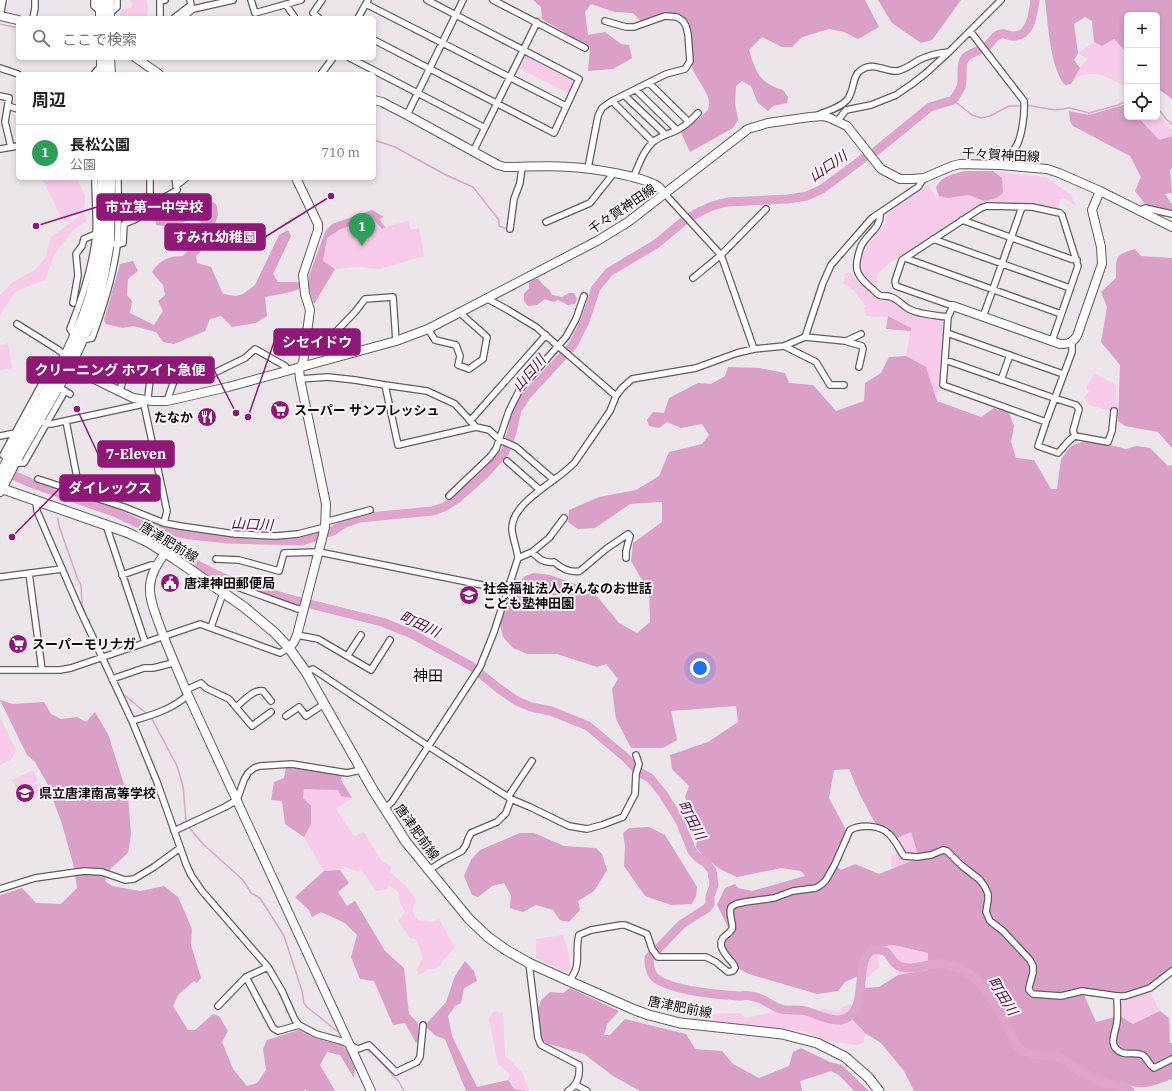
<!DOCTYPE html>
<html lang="ja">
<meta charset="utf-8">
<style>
:root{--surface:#fff;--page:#f6f6f6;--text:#202124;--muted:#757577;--line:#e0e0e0;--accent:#0b8043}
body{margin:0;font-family:"IBM Plex Serif","Noto Sans JP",serif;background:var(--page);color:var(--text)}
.controls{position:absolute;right:12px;top:12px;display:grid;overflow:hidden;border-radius:6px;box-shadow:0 2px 6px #0003}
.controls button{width:36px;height:36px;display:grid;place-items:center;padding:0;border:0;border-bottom:1px solid var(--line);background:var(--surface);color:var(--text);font:20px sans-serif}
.you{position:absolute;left:700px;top:668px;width:14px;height:14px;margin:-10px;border:3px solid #fff;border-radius:50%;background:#1a73e8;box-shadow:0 0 0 6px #1a73e833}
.badge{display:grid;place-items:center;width:26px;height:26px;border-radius:50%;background:var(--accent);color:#fff;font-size:13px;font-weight:700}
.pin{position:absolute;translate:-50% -33px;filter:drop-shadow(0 1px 2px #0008)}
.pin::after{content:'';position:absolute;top:21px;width:14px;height:12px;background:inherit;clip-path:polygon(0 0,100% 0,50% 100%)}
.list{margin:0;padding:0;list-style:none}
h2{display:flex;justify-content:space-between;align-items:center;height:52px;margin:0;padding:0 16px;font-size:17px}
h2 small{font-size:13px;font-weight:400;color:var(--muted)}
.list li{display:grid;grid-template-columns:26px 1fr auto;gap:12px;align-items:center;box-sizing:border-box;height:56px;padding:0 16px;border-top:1px solid var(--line)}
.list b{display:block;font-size:15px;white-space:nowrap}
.list p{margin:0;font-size:13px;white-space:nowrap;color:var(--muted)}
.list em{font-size:13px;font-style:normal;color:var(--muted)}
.icon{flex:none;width:22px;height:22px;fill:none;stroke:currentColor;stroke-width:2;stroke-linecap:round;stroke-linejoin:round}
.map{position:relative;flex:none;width:1172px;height:1091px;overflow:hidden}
.search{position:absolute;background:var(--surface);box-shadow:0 2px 6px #0003;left:16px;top:16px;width:360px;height:44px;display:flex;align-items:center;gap:10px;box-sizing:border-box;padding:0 14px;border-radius:6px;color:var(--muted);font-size:15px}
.panel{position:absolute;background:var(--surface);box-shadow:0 2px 6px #0003;left:16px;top:72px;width:360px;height:108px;border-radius:6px}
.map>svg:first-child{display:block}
</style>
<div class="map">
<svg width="1172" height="1091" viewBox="0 0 1172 1091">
<rect width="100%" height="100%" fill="#ece6ea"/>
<path fill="#f7cbe9" d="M130,0H146L148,8L147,18H121L120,13L123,9L131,8L133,4Z
M1114,39L1127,53V87C1113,80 1094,68 1078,77C1076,79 1073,82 1071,84L1080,68L1088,59L1078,53L1094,42L1102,46Z
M526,53L576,79L570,94L518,68L524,54Z
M1157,112L1172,130V136L1159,140L1138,117H1157Z
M993,171L1045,177L1070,194L1076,206L1064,198L1060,199L1058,211L984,204L900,258L893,260L877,274V285C873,283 867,280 864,277C849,263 877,234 886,223L885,212L928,185L936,197L939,196L948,198L969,195L984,201L1002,178Z
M42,178H77L85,196L84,209L63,221Z
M84,213L87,221L73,230L54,255L45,280L15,292L0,315V295L13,282L36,269L45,258L51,237Z
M372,215L379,219L385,227L408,221L411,230L419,228L424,256L380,269L356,267L335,269L314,304L309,289V276L325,232Z
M846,273H851L855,279L877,297L892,300L905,310L945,319L937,401L926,367L906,356L911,328L888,316L886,317L866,316L864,307H866L854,291L843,283Z
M8,343L12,368L0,370V346Z
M1094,373L1116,385L1117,409L1111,411L1089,405L1084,398L1089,391L1086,388Z
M0,717L16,750L11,760L0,765Z
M33,770L38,781L17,790L12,780Z
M39,783L44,793L23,803L18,792Z
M303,788L338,790L342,796L352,798L336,809L354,836L364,832L381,860L391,866L390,872L405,885L416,900L412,911L418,920L433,922L439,919L455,948L442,961L441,965L434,969H428L418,976L417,969L423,957L416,939L410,938L398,921L405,912L400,903L399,893L389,885L387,889L376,891L361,869L358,872L343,866L340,870L324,871L304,837L311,824L303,798Z
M911,832L919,858L891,869V856L902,850L897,838Z
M563,935L569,954L570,970L565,972L536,958V939Z
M894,945L928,953V970L898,975L899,962L891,950L877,952L879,967L868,977L858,976L862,959L868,948Z
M1147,987L1160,1011L1133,1024L1120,1016L1122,995Z
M860,1001L852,1019L865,1033L864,1042L857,1045L827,1041L803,1031L694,1019L691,1013L699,1008L708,1014L739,1013L746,1018L778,1011L801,1015L824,1009L838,1012L843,1007Z
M494,1011L503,1013L505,1056L522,1072L529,1091L514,1089L508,1080L510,1074L498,1064L489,1019Z"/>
<path fill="#daa0c8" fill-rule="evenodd" d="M533,0H865L879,27L858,39L844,32L829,29L802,37L792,47H782L762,37L749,50C756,72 759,83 783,90L788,97L787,103L773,106L768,111L758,103L751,86L742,81L736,86L735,103L738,120L733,128L690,152L681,133C686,128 706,114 708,109C714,96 695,79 692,67C687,46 697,29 678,13L643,23L633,13L615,12L591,4L585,12L588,35L605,32L621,44L629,45L632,58L613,69L588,71L590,48L542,19L541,7Z
M878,0H961L932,40L921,43L892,23Z
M1045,0H1172V99L1157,88V15H1127V53L1114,39L1102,46L1094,42L1092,21L1085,17L1074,24L1078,53L1074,60L1080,68L1071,84L1065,85C1050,68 1048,23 1045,0Z
M1127,104V117H1138L1159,140L1172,136V168L1170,170L1172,193L1165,194L1172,204V217L1145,204L1135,191L1141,177L1130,156L1073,126L1070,121L1069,111L1089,115Z
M965,171H993L1002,178L1003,193L996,198L984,201L969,195L948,198L939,196L936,188C941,176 953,174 965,171Z
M205,198L216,204L217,207L218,215L208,244L196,256L197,263L211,267L223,294L236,296L243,294L255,285L279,235L288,230L291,236L273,274L278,282H300L299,289L291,292L265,297L267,316L256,323L232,327L221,316L210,319L205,331L174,344L163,342L156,332L133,326L123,328L106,324L104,320L120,264L133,261L138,271L128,279L127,295L132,301L130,313L154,325L163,311L158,301L165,295L163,285L152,272C160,260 168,256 183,256L193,244L202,224L196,218L168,227L156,225L155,218L185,204Z
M372,210L384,217L379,219L385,227L382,229L372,217L339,230L327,238L323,261L335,269L314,304L309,289V276L325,232L332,224Z
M1135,249L1141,256L1172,258V448L1158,432L1125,426L1118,421L1120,365L1101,342L1107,307L1101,292L1116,278C1116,257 1114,255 1135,249Z
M535,279H539C543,287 549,287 552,295L562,297L569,293H574L577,299L575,304L568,305L558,300L553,302L545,299L537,305L528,306L524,301V294L529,288V283Z
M906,356L926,367L937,401L981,417L994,408L1009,413L1014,426L1011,442L1016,458L1034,460L1051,489H1057L1061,459L1071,446L1085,441L1111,445L1126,449L1136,446L1150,448L1168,466L1172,465V968L1147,987L1122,995H1084L1096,1022L1120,1016L1133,1024L1160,1011L1169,1018L1170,1043H1172V1079C1155,1085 1143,1091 1126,1084L1124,1091H914L904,1071L881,1043L865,1033L852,1019L860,1001L863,988L879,987L898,975L928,970V953L894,945L868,948L862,959L858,976L845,982L838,991L817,994L749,974L737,968L722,947L728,927L717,905L725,888L735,884L738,888L752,891L805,876L801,871L781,868L737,877L720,869L703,856L696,847L699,828L685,797L689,786L672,769L670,755L708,742L738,722L736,706L671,711L677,740L663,748H631L616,719L612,689L618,679L606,664L597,667L557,654H528L513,648L503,637L500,624L516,586L525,576L534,573L550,575L592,590L619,623L637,633L650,622L649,592L631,561L633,543L662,522V502L630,504L595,528L578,529L568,522L569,510L599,497L636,490L659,476L669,452L702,444L709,435L702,424L681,428L667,422L659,428L649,426L647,420L653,412L664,413L669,398L698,383L711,384L725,376L728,367L759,368L785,373L789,383L813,385L836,411L864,401L865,383L881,373L889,357ZM849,769L860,795L875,823L887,827L897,838L911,832L919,858L879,874L855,864L841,870L836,866L846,830L829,798L834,770Z
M0,700L13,704L44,702L51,714L61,719L77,717L86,722L95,712L108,734L128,797L131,834L128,853L111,868L105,881L112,886L140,891L164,886L178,897L192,929L191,945L201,978L197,983L194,981L178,995L173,1006L188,1030H195L213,1014L219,1016L228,1031L222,1042L233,1069L247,1086L257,1083L266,1070L263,1049L267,1040L299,1030L312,1037L340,1045L347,1050L355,1068L354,1078L340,1055L327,1052L320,1065L335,1091H307L305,1089L304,1091H0V895L22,888L36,903L61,904L77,888L74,867L62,824L47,783L35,762L27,755Z
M286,767L342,775L341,780L352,798L341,796L338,790L304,789L303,798L311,806V824L304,837L285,824L282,801L271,800L274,782L284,778Z
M649,827L665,835L697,887L696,896L692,904L671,905L645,896L624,866L625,846L623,833L629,828Z
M520,833H534L564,846L596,848L602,854L607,870L594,891L578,901L580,910L569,922L560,920L553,910L536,905L523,912L510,908L511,895L504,883L492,886L478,897L472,895L464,876L471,860L480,850Z
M340,870L349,883L338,892L347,906L355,901L385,951L404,968L409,1014L418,1023V1040L416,1043L405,1023L393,1025L374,981L360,979L351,957L357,935L345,923L321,912L312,917L309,910L295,897L324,871Z
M465,961L474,971L477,981L464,988L461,1003L455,1006L448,1016L452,1036L477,1087L508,1080L514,1089L526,1091H466L445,1039L436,1036L427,1028V1023L446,1002L455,976Z
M570,988L619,1011L607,1024L604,1035H610L625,1019L686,1034L695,1049L722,1051L733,1064L759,1078L789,1066L793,1052L801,1048L830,1062L842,1065L869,1091H854L839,1075L831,1071L800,1081L802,1091H640L613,1076L584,1054L546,1043L540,1037L537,1012L541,1000L550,992L563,993Z"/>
<path fill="#dea4cc" d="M888,316L911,328V331L886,329Z"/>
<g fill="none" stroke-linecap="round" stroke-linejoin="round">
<path stroke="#dea4cc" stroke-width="1.5" d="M0,24L18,28
M129,58L151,74
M953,100L972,115L981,118L990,116L1009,106H1022
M1026,105L1055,110L1070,108L1089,113L1118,105L1127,101
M1157,107L1166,119L1172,124
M374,140L395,147L446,175L473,187L499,220V226L507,229
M58,498V493
M58,518L59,526L77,577L81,585L82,604L86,616
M88,621L95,637
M122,693L147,714
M151,717L177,766L183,786L186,821L191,830L204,845L243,880L251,893L260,898L284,936L302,991L304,1003L307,1007L337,1031
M367,1050L372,1053L399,1082L404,1091"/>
<path stroke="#dea4cc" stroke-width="9" d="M876,151L930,107L953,100C956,96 959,91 961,87C964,78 959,64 966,57C972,52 982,50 988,45C993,41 994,35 1001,34C1005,33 1009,36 1013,36C1031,37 1033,13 1035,0
M3,471L36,485L114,512L146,527L199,566L221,577L282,597L382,622L412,634L471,666L498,688L517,701L531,707L551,711L588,726L625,757L639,772L650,778L663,794L680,821L692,851L698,858L706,863L712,871L714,885L710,896V904L707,908L682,924L649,958C649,969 651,977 662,982C681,991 718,995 739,996C743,996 747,995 751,996C762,997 771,1006 781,1009C789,1011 798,1009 806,1011C817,1014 829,1021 840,1020C872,1015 852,961 872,950C874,949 875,950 878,950C888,949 889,957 895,963C897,965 901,967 903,967C915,971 930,962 942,964C985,969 1000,1013 1018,1047L1022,1051L1033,1054L1060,1057L1081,1072L1105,1083L1124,1087L1130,1091
M148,527L191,535L228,539L302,541L333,531L343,524L359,518L432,511L444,507L457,499L484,475L505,452L512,432L517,410L526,396L573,345L585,321L596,288L609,272L656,244L685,220L701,211L712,206L727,202L788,199L807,196L822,189L864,158"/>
<defs>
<path id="street" d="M94,0V6L101,12
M251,0L255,13L301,0
M493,0L585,48
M366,4L566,106
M286,5L294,16L293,18
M109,14L117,7V0
M0,17L3,0
M33,18L35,8V0
M160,18V1L165,0
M174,18L191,5L190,0
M182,18L193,9L233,0
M319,18L313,13L322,0
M358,18L368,0
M970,31L1024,101C1025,112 1022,139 1015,148C1011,155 1004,159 1000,165
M374,40L554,133L579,79L427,0
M350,58L485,128
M0,68L18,74
M94,74L102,65
M321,74L333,58
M649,83L689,122
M636,90L677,130
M624,95L665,134
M0,96L9,98L5,122L11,147
M612,101L653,142
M8,106L18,109
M407,115L463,0
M818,115C828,110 839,109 847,100C855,91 851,77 861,70C874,61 884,72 897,71C905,70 912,64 919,60C929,55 938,53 949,52
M838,120L846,110L871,105L896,95L912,84L925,74L949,52L1001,0
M0,149L18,146
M473,152L537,22
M588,168L598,116L602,108L612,101L666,74L685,69L690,61L688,34L686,26L683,21L677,17L665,16L634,27H626L605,21
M150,178V206
M633,178C639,165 643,151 653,142C661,135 670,134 679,129C687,125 692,119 698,113
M176,186L186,178
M665,194L721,255L754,349
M1139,211L1145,208L1172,214
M880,213C882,229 864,235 860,249C854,268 855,274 870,287C873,289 876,293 879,295C883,297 887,295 891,297C898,299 903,306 909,309C920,315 936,315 948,317
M962,220L1071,259L1077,260
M546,222L590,203L613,174
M510,229L514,199L520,183L522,167
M933,239L1070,288
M114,244L117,245L123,243L124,224L136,219L150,206L177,190L175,178
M905,258L1061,314
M693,278L721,255L766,209
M486,298L508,310L536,327L616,396
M73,303L78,275L76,254L82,246L84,239L98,233
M983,317L1022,207
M17,324L57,349L66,356
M428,329L435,340L456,345L460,356L458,365L469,369L483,359L487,337L459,312
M947,333L1063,374
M75,337L70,329C82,299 93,266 96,234C97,215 95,196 95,178
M308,337L328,340L355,312L365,299L393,297L396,341
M805,337L845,341L862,346L863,349L859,367
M83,340L92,338C103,308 113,277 117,246C119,224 118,200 118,178
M846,341L861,334
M1052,341L1078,266L1062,215L1060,213L1032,207L987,206L981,208L902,260L895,281L896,286L953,306L948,317L943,385L1046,422L1072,352V343
M784,346L816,362L830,385H844
M945,360L1054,398L1076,405L1079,409L1073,431L1075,436L1108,442L1112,431L1114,411
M300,379L328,377L355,380L385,385L427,391L455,404L476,427L489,430L500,440L516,447L554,480
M1001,380L1010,355
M385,385L398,445L476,427
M62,389L70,394
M118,392L121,387L126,368
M143,400L167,511L164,523
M167,401L176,375C187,369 197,379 208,376L245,358L255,349L285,366L289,371
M66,421L80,493
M470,421L546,335
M38,422L51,424L139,405L148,397L151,371
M1046,422L1038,446L1058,453C1064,447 1068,440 1075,436
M0,436L15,433
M8,459L3,455L45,378L54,376
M507,461L540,490
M14,463H24L65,391
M38,479L124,507L164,523L180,526L235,534L276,536L298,534L325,527
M449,496L490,457L496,449L509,411L520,389L566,337L576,319L584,296
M36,501L37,511L79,608L132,721L157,782L186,864L191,875L202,891L268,967L282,991L295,1020L299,1025L316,1034L341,1041L358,1049L369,1045L396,1072L417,1062L420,1057L423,1025
M325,522L370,510
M106,525L145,642
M532,552L549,538L564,518
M518,558L532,552C539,559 543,563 554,562C561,568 570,573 580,571L606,549L628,534L630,536L626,551V558
M216,559L239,560L279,571L284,553L319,552L507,590
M29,573L42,670
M122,575L151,565H157
M0,577L62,569
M211,627L226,585L229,584L298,609H304
M297,635L318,639L371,670L390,640
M348,655L361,635
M0,670H60L71,668L200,624L280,653L289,648
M306,672L313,669L428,746L511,799L530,807L569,826L587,829L602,825L623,817L635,794L636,774L639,764L636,755
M112,679L144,668H153L173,663
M186,690L201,683L206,688L229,699L252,726L271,712
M236,707C244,701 253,689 263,691L271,701
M286,716L299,707L306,716L324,704
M132,721C152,715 171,710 188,695
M508,797L532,761
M384,809L392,802L480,667L494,632L518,558C517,548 513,540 512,530C510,502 559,481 575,462L610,411L616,396L622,388L632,379L696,368L737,353L754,349L784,346L805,337L823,283L831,265L872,218L918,187L924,178
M174,831L225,807L237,800L244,780L248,773L254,768L260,766L292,764L347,773L361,770
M429,870L443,861L462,851L466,845L468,839L471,833L497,822L506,813L511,799
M0,889L35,878L84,871L102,872L125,880L134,879L154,867L180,848
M529,963L538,1038L541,1045L579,1065C580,1077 578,1084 568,1091
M246,977L273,1028L278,1031L299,1025
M569,981C583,963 574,954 579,935L591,930L621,925H625L647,934L652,949L658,957H706L716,962L728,972L733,971L735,968L734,965C729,958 716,947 723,938C726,935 730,933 732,929C734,923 728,916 731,907L736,904L745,902L774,898L793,891L816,888L822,884L826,880L835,864L850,830C861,824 880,825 889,834C896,841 899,849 904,856L917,857L931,855L943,850L947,851L961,865L980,880L985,887L988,894V900L986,912L990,921L1003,931L1030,960L1033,966V973L1029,987V990L1033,994L1061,996L1082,991L1117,996H1125L1150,988L1172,971
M1117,996C1117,1005 1118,1013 1117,1021C1116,1033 1106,1047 1123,1053C1130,1055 1138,1051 1144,1056C1148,1060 1149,1065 1154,1068L1172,1059
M218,1006L246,977L268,967
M576,1085L587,1091"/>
<path id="secondary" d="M0,16L18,20
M136,58L159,74
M374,100L382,102L407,115L498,165L505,167C527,167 548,165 570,167C590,168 643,176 659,187C661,189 663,192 665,194
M953,306L1060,344C1069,344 1072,343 1077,336L1102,264L1101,247L1092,210L1100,191
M68,362L70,366L78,371L133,398L152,401H167L228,387L396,341L428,329L597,241L628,222L748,129L768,123L810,117L823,116L830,118L847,126L881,169L900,179H912L924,178L952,166L960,164L1000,165L1047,169L1059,173L1100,191L1172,227
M165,553C158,563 151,573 150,586C149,598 154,610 158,621C167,647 178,671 188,695L371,1091
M289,648L294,642L297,635L325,527L326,504L300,379L299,368L303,363L310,310L305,294L303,275L318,230V224L296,178"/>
<path id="primary" d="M0,488L126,532L148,542L175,559L244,607L275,633L289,648L306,672L373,790L406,842L469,919L488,937L506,950L529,963L569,981L635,1010L649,1015L680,1023L782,1034L817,1043L845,1057L868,1077L879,1091"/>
<path id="highway" d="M101,0V18
M109,0V18
M102,58V74
M109,58L110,74
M0,475L66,356L84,316L91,295L98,266L103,233V178
M0,491L14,463L70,366L90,322L98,299L104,271L109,242L110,178"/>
</defs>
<use href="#street" stroke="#625c60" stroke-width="8"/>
<use href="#secondary" stroke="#625c60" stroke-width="10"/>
<use href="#primary" stroke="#625c60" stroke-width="11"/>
<use href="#highway" stroke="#625c60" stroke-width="12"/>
<use href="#street" stroke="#fff" stroke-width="5.5"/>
<use href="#secondary" stroke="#fff" stroke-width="8"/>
<use href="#primary" stroke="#fff" stroke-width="9"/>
<use href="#highway" stroke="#fff" stroke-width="10"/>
</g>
<defs>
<symbol id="supermarket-disc" viewBox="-11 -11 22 22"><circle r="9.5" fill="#8f1877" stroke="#faf3f8"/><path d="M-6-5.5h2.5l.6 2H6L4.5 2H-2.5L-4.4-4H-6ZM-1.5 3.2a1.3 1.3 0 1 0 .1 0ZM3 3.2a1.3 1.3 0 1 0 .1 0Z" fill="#fff"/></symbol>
<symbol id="restaurant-disc" viewBox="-11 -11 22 22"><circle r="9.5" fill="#8f1877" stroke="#faf3f8"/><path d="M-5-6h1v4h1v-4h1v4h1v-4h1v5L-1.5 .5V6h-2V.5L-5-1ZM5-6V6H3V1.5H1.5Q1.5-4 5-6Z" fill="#fff"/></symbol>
<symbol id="civic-disc" viewBox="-11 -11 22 22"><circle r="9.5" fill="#8f1877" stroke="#faf3f8"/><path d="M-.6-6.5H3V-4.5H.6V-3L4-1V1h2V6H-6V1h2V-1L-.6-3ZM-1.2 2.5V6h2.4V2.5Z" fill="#fff"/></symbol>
<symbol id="school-disc" viewBox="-11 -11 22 22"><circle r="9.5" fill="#8f1877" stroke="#faf3f8"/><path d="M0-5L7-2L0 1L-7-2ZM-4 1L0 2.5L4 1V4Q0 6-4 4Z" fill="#fff"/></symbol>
</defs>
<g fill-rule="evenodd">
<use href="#supermarket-disc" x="269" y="399" width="22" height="22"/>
<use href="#restaurant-disc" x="196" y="406" width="22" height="22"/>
<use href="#civic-disc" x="159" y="572" width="22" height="22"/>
<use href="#school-disc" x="458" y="584" width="22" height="22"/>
<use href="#supermarket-disc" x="7" y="633" width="22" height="22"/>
<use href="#school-disc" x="14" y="782" width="22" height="22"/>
</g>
<g text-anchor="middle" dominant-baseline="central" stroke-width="4" stroke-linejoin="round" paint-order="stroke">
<g font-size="13" fill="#0d0b0c" stroke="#faf3f8">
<text transform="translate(1001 155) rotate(3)">千々賀神田線</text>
<text transform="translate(622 209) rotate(-34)">千々賀神田線</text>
<text transform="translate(169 542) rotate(31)">唐津肥前線</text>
<text transform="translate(417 832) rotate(54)">唐津肥前線</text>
<text transform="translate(680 1007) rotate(11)">唐津肥前線</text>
</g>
<g font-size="13" font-weight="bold" fill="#0d0b0c" stroke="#faf3f8" text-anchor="start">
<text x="294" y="410">スーパー サンフレッシュ</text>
<text x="193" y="417" text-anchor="end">たなか</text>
<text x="184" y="583">唐津神田郵便局</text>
<text x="483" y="588">社会福祉法人みんなのお世話<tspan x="483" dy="15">こども塾神田園</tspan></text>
<text x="32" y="644">スーパーモリナガ</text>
<text x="39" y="793">県立唐津南高等学校</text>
</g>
<g font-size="14" font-style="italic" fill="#520e43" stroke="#faf3f8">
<text transform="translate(828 166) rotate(-34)">山口川</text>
<text transform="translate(529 373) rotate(-49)">山口川</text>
<text transform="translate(252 524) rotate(3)">山口川</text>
<text transform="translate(420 624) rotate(25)">町田川</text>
<text transform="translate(692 820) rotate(62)">町田川</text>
<text transform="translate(1003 996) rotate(58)">町田川</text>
</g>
<g font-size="15" fill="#0d0b0c" stroke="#faf3f8">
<text x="428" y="675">神田</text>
</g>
</g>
<path fill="none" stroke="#8f1877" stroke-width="1.5" d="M36 226L97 207M331 196L265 237M248 417L274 342M236 413L214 370M77 409L98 454M12 537L60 488"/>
<g fill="#8f1877" stroke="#faf3f8" stroke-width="1.5">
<circle cx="36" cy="226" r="4"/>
<circle cx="331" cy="196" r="4"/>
<circle cx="248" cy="417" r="4"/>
<circle cx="236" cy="413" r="4"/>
<circle cx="77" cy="409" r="4"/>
<circle cx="12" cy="537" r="4"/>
</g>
<g fill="#8f1877" stroke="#8f1877" stroke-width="1.5">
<rect x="97" y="194" width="114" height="26" rx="4"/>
<rect x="165" y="224" width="100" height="26" rx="4"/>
<rect x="274" y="329" width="86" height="26" rx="4"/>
<rect x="27" y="357" width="187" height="26" rx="4"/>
<rect x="98" y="441" width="76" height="26" rx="4"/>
<rect x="60" y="475" width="100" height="26" rx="4"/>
</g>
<g font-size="14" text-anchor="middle" font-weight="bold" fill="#fff">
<text x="154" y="212">市立第一中学校</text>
<text x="215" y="242">すみれ幼稚園</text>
<text x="317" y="347">シセイドウ</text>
<text x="120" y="375">クリーニング ホワイト急便</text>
<text x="136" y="459">7-Eleven</text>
<text x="110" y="493">ダイレックス</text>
</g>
</svg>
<div class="controls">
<button>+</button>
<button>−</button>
<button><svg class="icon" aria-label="locate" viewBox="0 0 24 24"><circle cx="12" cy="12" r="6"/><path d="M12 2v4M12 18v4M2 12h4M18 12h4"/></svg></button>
</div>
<div class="you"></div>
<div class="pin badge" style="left:362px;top:246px;background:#2e9e5b">1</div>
<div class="search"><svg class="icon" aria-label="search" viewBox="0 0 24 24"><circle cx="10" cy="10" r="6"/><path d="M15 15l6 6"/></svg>ここで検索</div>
<section class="panel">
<h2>周辺<small></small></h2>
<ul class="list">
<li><span class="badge" style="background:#2e9e5b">1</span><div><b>長松公園</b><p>公園</p></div><em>710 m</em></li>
</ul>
</section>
</div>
